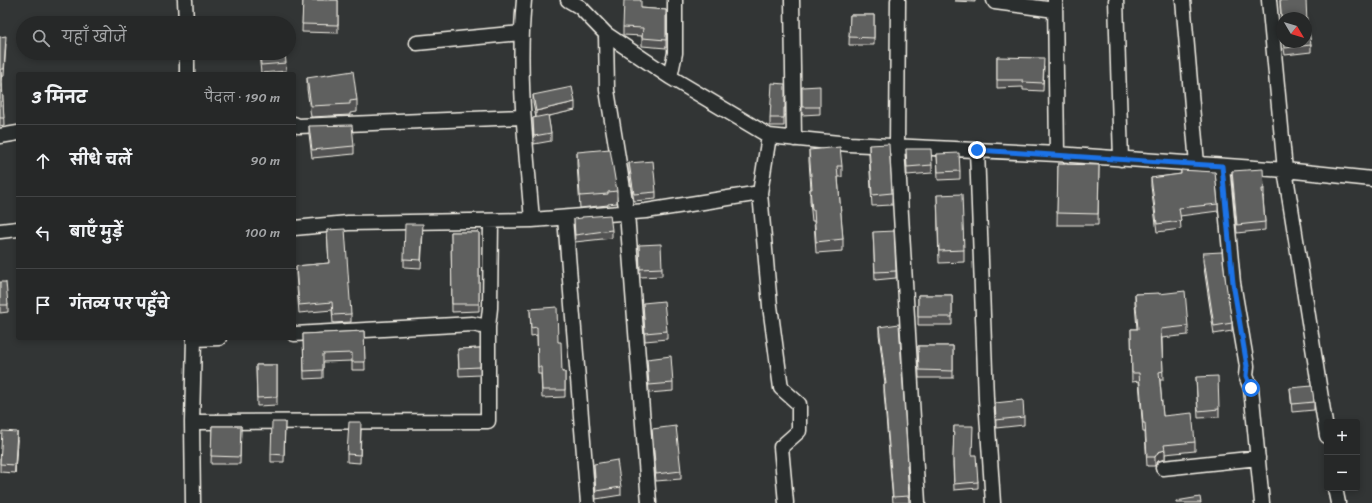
<!DOCTYPE html>
<html lang="hi">
<meta charset="utf-8">
<style>
:root{--surface:#262828;--page:#2e3030;--text:#f1f3f6;--muted:#a4a6a8;--line:#424445}
body{margin:0;font-family:Sriracha,"Playpen Sans Deva",sans-serif;background:var(--page);color:var(--text)}
.controls{position:absolute;right:12px;bottom:12px;display:grid;overflow:hidden;border-radius:4px;box-shadow:0 2px 6px #0003}
.controls button{width:36px;height:36px;display:grid;place-items:center;padding:0;border:0;border-bottom:1px solid var(--line);background:var(--surface);color:var(--text);font:20px sans-serif}
.compass{position:absolute;left:1276px;top:12px;width:36px;height:36px;border-radius:50%;background:var(--surface);box-shadow:0 2px 6px #0003;rotate:128deg}
.stop{position:absolute;width:12px;height:12px;margin:-9px;border:3px solid #1a73e8;border-radius:50%;background:#fff}
.stop.end{background:#1a73e8;border-color:#fff;box-shadow:0 1px 4px #0008}
.list{margin:0;padding:0;list-style:none}
h2{display:flex;justify-content:space-between;align-items:center;height:52px;margin:0;padding:0 16px;font-size:17px}
h2 small{font-size:13px;font-weight:400;color:var(--muted)}
.list li{display:grid;grid-template-columns:26px 1fr auto;gap:12px;align-items:center;box-sizing:border-box;height:72px;padding:0 16px;border-top:1px solid var(--line)}
.list b{display:block;font-size:15px;white-space:nowrap}
.list em{font-size:13px;font-style:normal;color:var(--muted)}
.icon{flex:none;width:22px;height:22px;fill:none;stroke:currentColor;stroke-width:2;stroke-linecap:round;stroke-linejoin:round}
.map{position:relative;flex:none;width:1372px;height:503px;overflow:hidden}
.search{position:absolute;background:var(--surface);box-shadow:0 2px 6px #0003;left:16px;top:16px;width:280px;height:44px;display:flex;align-items:center;gap:10px;box-sizing:border-box;padding:0 14px;border-radius:22px;color:var(--muted);font-size:15px}
.panel{position:absolute;background:var(--surface);box-shadow:0 2px 6px #0003;left:16px;top:72px;width:280px;height:268px;border-radius:4px}
.map>svg:first-child{display:block}
</style>
<div class="map">
<svg width="1372" height="503" viewBox="0 0 1372 503">
<rect width="100%" height="100%" fill="#323535"/>
<filter id="ink" filterUnits="userSpaceOnUse"><feTurbulence type="fractalNoise" baseFrequency=".025" numOctaves="2"/><feDisplacementMap in="SourceGraphic" scale="8" xChannelSelector="R" yChannelSelector="G"/><feConvolveMatrix kernelMatrix="1 2 1 2 8 2 1 2 1" color-interpolation-filters="sRGB"/></filter>
<g filter="url(#ink)">
<g fill="none" stroke-linecap="round" stroke-linejoin="round">
<defs>
<path id="minor" d="M185,0L186,23
M568,0L580,7L606,34L670,77L769,136L849,144L1057,154L1055,0
M792,0L794,139
M898,0L897,147L918,503
M994,0L995,2L1055,10
M1116,0L1121,159
M1183,0L1197,164
M1269,0L1285,170L1327,436
M606,34L607,90L627,213L649,503
M417,43L521,33
M187,53V74
M670,77L675,53V0
M294,124L298,126L523,117
M0,136L18,133
M977,150L986,399L993,503
M1057,154L1285,170L1372,179
M1222,166L1233,283L1247,366L1246,376L1251,388L1262,503
M760,193L770,306L781,388L799,404V431L781,447L786,503
M565,218L588,503
M532,220L646,211L760,193L769,136
M294,228L348,223L532,220C526,147 517,73 524,0
M0,231L18,229
M294,334L472,324L488,327
M194,339L219,338
M192,422L488,421V327L490,308L491,221
M1163,468L1258,458
M1335,488L1338,503
M193,503L192,422L194,338"/>
</defs>
<use href="#minor" stroke="#f4f1e8" stroke-width="17"/>
<use href="#minor" stroke="#2a2d2e" stroke-width="14"/>
</g>
<path fill="#525352" stroke="#f4f1e8" d="M303,0H338V33L302,32Z
M955,0H975V2L955,1Z
M1280,0L1307,23L1311,45V52L1285,55L1283,42H1306L1282,18V29L1280,7Z
M641,8L666,10V48L642,46V36L623,35V27Z
M850,15H874V45H849Z
M0,37L6,44L4,76L2,77L4,125L0,126Z
M259,53H285L286,71L261,73Z
M997,57L1044,66L1043,91L1023,90V87L997,88Z
M307,78L357,100V112L350,113V115L311,117L307,89Z
M785,84V116H784V126H770V118Z
M802,87L820,107V114L802,115Z
M533,95L575,110L548,116L551,133V141L534,144L533,118H536L533,103Z
M309,126L354,146V154L312,158L309,134Z
M869,145L892,193V205L872,206L869,156Z
M906,149L932,165V173L907,175Z
M809,150L842,166V177H838L843,239V251L816,253L814,221H812L810,201V189H811L809,161Z
M577,152L617,191V203L608,204V205L580,208L577,164Z
M937,154L960,171V179L938,180Z
M629,163L656,192V199L634,201L629,171Z
M1058,164L1099,165L1098,225H1057Z
M1181,170L1218,204V211L1180,216L1181,229L1157,232L1151,186V178L1181,174Z
M1232,171L1264,189V197H1263L1265,222V230L1237,233L1232,179Z
M937,195L964,250V262L939,263Z
M574,219L612,230V238L575,242Z
M327,230L351,314V322L333,323L332,310L299,313L296,274V266L329,263Z
M423,232L421,268L404,267V259Z
M451,232H479V311L452,312Z
M873,232L896,271V278L875,280Z
M639,245L662,268V276L640,277Z
M1203,253L1232,323V331L1214,334L1203,261Z
M0,282L8,305V312L0,313Z
M1135,294H1159L1188,326V335L1162,338L1163,380H1160L1163,416L1195,442V451L1165,454V459L1158,461L1155,466H1147L1145,432H1143L1139,381L1132,382L1131,329H1137L1135,303Z
M918,295H952V325H918Z
M643,303L667,331V339L645,341Z
M530,309L558,342L562,372H565V397L542,398L541,374H538L537,335L531,336Z
M879,327L908,464L907,472L909,503H893L884,392V384H885L879,334Z
M364,331L365,370H352V361L323,362V378L304,379L303,334Z
M918,346H953V378H919Z
M480,348V375L459,376L458,349Z
M647,359L673,383V391L649,393Z
M256,365H277V405L257,406Z
M1196,377L1219,409V417L1198,418Z
M1290,388L1314,402V410L1292,412Z
M995,403L1024,417V425L996,428Z
M285,422L284,462H271V454Z
M212,426H241L240,464H211Z
M954,426L972,455L978,482V488L954,490L953,464Z
M652,429L681,471V479L656,481L652,437Z
M361,430L360,463L347,462V454Z
M17,440L15,473L0,472V459Z
M594,464L621,487V495L596,499Z"/>
<path fill="#424342" stroke="#f4f1e8" d="M575,102V110L536,119V111Z
M17,432V440L15,473V465Z
M1165,450V459L1158,461L1155,466V457L1158,452Z"/>
<path fill="#5f605f" stroke="#f4f1e8" d="M303,0H338V25L302,24Z
M624,0H641V8L666,10V40L642,38L643,28L623,27Z
M1280,0H1306L1307,23H1308L1311,45L1285,48L1284,42H1306V18H1282V22Z
M850,15H874V38L849,37Z
M6,36L4,69H1L4,118H0V37Z
M260,53H285L286,63L261,65Z
M997,57L1044,58L1043,83L1023,82V80H997Z
M353,71L357,100L350,101V104L311,106L307,78Z
M772,83L785,84V108H784V118H770Z
M820,86V107H802V87Z
M572,87L575,102L536,111L533,95Z
M548,115L551,133L534,136L533,118Z
M352,125L354,146L312,150L309,126Z
M889,144L892,193L872,195L869,145Z
M840,147L842,166H837L843,239L816,242L814,210H812L810,189H812L809,150Z
M610,149L617,191L608,192V194L580,196L577,152Z
M906,149H931L932,165L907,167Z
M959,153L960,171L938,172L937,154Z
M653,161L656,192L634,194L629,163Z
M1058,164L1099,165L1098,214L1057,213Z
M1263,169L1264,189H1262L1265,222L1237,225L1232,171Z
M1181,170L1215,172L1218,204L1179,208L1181,221L1157,224L1151,178L1181,174Z
M962,194L964,250L939,251L937,195Z
M610,215L612,230L575,235L574,219L582,218V217Z
M405,224H423L421,260L404,259Z
M345,229L351,314L333,315L332,302L299,305L296,266L329,263L327,230Z
M894,231L896,271L875,272L873,232Z
M451,232H479V304H452Z
M661,244L662,268L640,269L639,245Z
M1222,252L1225,277L1232,323L1214,326L1203,253Z
M0,282H6L8,305H0Z
M1185,291L1188,326L1161,329L1163,371L1159,372L1163,416L1192,413L1195,442L1164,445L1165,450L1158,452L1155,457H1147L1145,423H1143L1139,373H1132L1131,329H1138L1135,294L1159,293V294Z
M918,295H952V317H918Z
M664,301L667,331L645,333L643,303Z
M557,307L558,342H561L562,372H565V390H542L541,367H538L537,327L531,328L530,309Z
M899,324L908,464L907,465L909,496L893,497L884,384H886L879,327Z
M364,331L365,362H352V353L323,354V370L304,371L303,334Z
M918,346H953V371L919,370Z
M480,348V367L459,368L458,349Z
M671,356L673,383L649,385L647,359Z
M256,365H277V397L257,398Z
M1218,376L1219,409L1198,411L1196,377Z
M1312,386L1314,402L1292,404L1290,388Z
M1023,400L1024,417L996,420L995,403Z
M272,422H285L284,455L271,454Z
M349,422H361L360,455L347,454Z
M212,426H241L240,457L211,456Z
M676,426L681,471L656,474L652,429Z
M954,426H973L972,455H976L978,482L954,484L953,457Z
M2,431L17,432L15,465L0,464Z
M617,460L621,487L596,491L594,464Z
M1200,497L1201,503H1176V501Z"/>
</g>
<g fill="none" stroke-linecap="round" stroke-linejoin="round" filter="url(#ink)">
<path stroke="#1a73e8" stroke-width="5" d="M977,150L1222,166L1233,283L1247,366L1246,376L1251,388"/>
</g>
</svg>
<div class="controls">
<button>+</button>
<button>−</button>
</div>
<svg class="compass" viewBox="-18 -18 36 36"><path d="M0-13l5 13h-10z" fill="#e53935"/><path d="M0 13l5-13h-10z" fill="#a4a6a8"/></svg>
<div class="stop" style="left:1251px;top:388px"></div>
<div class="stop end" style="left:977px;top:150px"></div>
<div class="search"><svg class="icon" aria-label="search" viewBox="0 0 24 24"><circle cx="10" cy="10" r="6"/><path d="M15 15l6 6"/></svg>यहाँ खोजें</div>
<section class="panel">
<h2>3 मिनट<small>पैदल · 190 m</small></h2>
<ul class="list">
<li><svg class="icon" aria-label="ahead" viewBox="0 0 24 24"><path d="M12 20V5M6 11l6-6 6 6"/></svg><div><b>सीधे चलें</b></div><em>90 m</em></li>
<li><svg class="icon" aria-label="left" viewBox="0 0 24 24"><path d="M17 20v-9H6M10 6l-5 5 5 5"/></svg><div><b>बाएँ मुड़ें</b></div><em>100 m</em></li>
<li><svg class="icon" aria-label="arrive" viewBox="0 0 24 24"><path d="M6 21V4h12l-3 4 3 4H6"/></svg><div><b>गंतव्य पर पहुँचे</b></div></li>
</ul>
</section>
</div>
